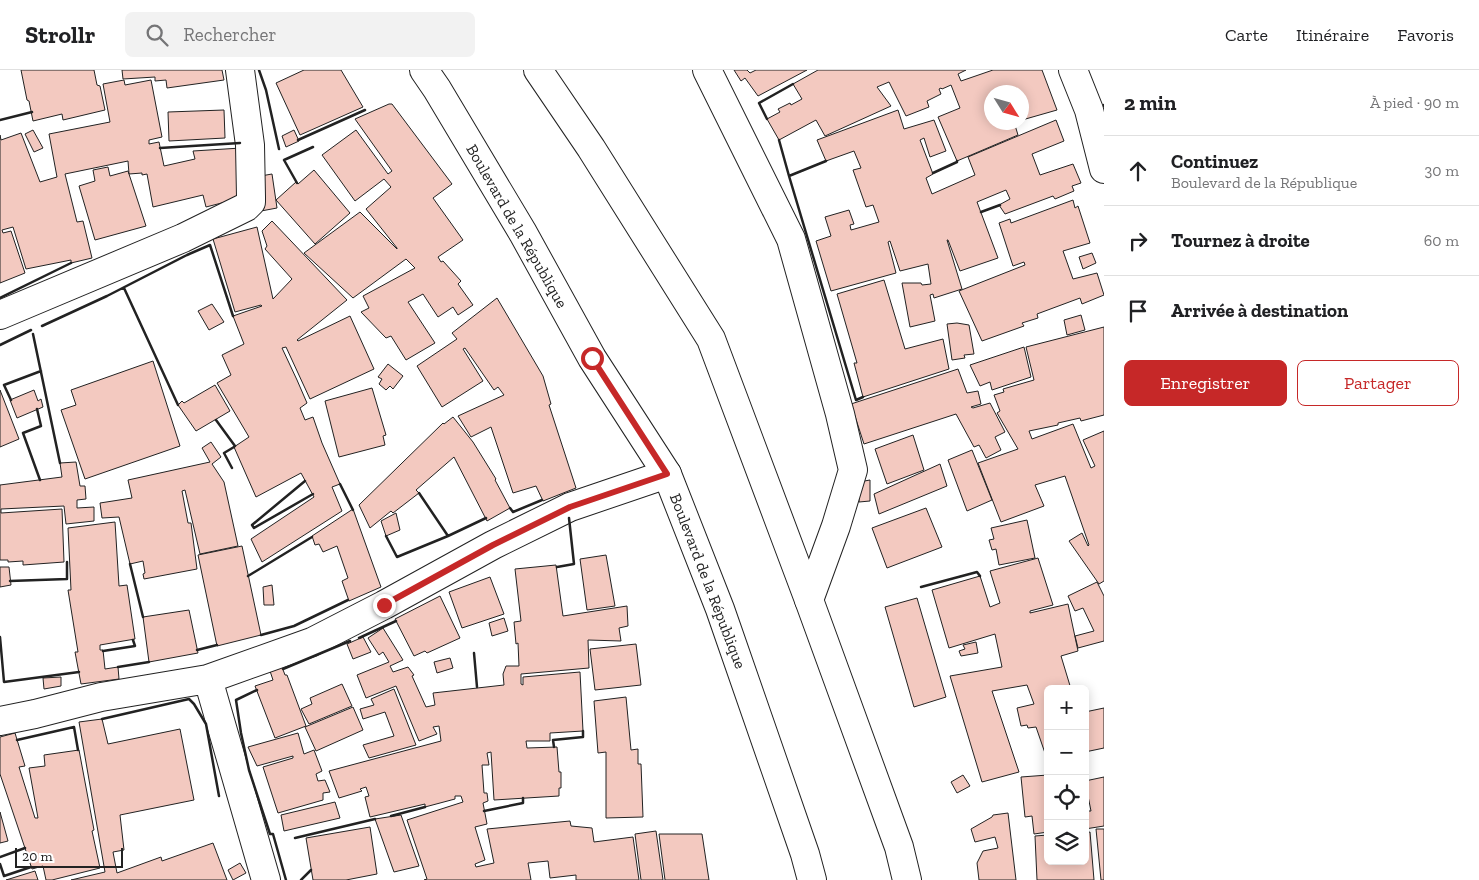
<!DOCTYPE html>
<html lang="fr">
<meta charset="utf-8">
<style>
:root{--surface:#fff;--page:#f2f2f2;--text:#202124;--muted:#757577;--line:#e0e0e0;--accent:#c62828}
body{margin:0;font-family:"Zilla Slab",serif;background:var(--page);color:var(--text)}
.controls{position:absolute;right:15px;bottom:15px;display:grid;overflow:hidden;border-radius:8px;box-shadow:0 2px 12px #0003}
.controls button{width:45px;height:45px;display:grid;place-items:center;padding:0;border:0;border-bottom:1px solid var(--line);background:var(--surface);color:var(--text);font:25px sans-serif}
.compass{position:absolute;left:984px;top:15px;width:45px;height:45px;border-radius:50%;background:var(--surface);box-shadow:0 2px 12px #0003;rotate:127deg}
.scale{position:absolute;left:15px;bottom:12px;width:108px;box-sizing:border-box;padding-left:5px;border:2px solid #222;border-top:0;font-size:14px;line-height:18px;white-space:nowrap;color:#222;-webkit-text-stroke:4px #fff;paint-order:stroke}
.stop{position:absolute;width:15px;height:15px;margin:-11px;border:4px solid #c62828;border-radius:50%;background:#fff}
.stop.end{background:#c62828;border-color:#fff;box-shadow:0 1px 5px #0008}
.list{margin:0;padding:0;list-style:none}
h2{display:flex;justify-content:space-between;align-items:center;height:65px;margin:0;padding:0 20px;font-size:21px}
h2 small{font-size:16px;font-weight:400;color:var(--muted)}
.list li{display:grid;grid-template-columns:32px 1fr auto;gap:15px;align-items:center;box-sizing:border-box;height:70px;padding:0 20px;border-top:1px solid var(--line)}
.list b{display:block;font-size:19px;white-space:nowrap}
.list p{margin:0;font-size:16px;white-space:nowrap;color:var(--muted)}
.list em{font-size:16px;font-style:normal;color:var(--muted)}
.actions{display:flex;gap:10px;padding:15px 20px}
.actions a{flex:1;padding:11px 0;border:1px solid var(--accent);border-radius:8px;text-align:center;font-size:18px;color:var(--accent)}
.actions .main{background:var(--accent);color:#fff}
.icon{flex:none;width:28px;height:28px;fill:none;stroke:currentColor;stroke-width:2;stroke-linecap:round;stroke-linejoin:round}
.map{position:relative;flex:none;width:1104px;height:810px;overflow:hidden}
header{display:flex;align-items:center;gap:30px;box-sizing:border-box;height:70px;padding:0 25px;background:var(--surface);border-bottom:1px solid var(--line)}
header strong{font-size:24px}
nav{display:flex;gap:28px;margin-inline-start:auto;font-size:18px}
.search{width:350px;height:45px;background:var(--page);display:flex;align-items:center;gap:12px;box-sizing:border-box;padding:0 18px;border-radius:8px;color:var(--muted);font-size:19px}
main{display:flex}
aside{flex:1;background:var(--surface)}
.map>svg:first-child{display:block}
</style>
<header>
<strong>Strollr</strong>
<div class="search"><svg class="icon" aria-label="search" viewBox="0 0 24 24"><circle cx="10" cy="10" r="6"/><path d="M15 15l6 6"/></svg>Rechercher</div>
<nav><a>Carte</a><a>Itinéraire</a><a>Favoris</a></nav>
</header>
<main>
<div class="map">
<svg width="1104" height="810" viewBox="0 0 1104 810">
<rect width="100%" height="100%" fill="#fff"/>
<path fill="#f3c9c0" stroke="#222" d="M21,0H94L97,15L100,16L105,40L63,50L62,44L33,51L29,31L27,30Z
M122,0H222L224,10L167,18L166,10L155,11V7L123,9Z
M304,0H341L363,37L300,65L276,13Z
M734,0H747L750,3L756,0H807L758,26L745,8L741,11Z
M818,0H966L958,4L961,11L993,0H1042L1057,40L1022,50V22H992V52H1014L1018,65L957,91L938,47L960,38L951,15L942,19L941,18L939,19L941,24L927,31L929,37L906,46L889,12L877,17L891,36L825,66L816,50L779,70L767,49L780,42L778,39L790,33L791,35L802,29L793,14Z
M124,10L125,15L151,10L162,67L149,70V74L159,72L164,96L195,89L193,81L241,78L245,127L206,137L203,125L153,137L147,104L142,105V103L129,104L128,91L65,104L77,152L83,151L92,188L71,193V190L26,199L13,157L2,160L3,163L11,161L25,203L0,213V65L1,70L21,63L40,112L57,107L49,64L110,52L103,14Z
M389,34H392L452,114L433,128L463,170L438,187L441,192L443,191L461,211L458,214L473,235L458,245L453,237L438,247L423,224L408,232L435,273L406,290L391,266L386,268L361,242L369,238L363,226L415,198L406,189L353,228L304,183L360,142L397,179V178L366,139L391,117L384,109L355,131L322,85L356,60L388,104L392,101L355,49Z
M224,40L225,68L169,71L168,42Z
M898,40L904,59L934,50L946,81L930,87L924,68L920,70L933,104L926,108L932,124L975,105L968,87L1056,50L1064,71L1032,84L1040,105L1073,94L1081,113L1072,116L1074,121L1055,129L1053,126L1005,144L999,135L1010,129L1006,120L977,132L998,188L960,201L948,170H947L962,219L934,228L933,224L930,225L935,251L910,257L902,213H921L922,215L931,214L928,194L900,201L890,171L888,172L896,203L831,221L816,171L831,166L825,147L849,140L854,154L850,155L851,160L879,152L873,135L866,137L853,100L861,98L854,81L826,91L817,70Z
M33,60L43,78L34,82L25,64Z
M294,60L299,71L286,77L282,66Z
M108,97L110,106L128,101L146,156L95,170L79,116L95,111L93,100Z
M314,100L350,143L315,174L276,130L296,112L298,114Z
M272,104L277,138L261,141L255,107Z
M1073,130L1075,138L1078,136L1090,173L1063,181L1073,209L1097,203L1104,225L1082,234L1080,228L1037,244L1038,248L1022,253L1024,256L982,271L959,221L1025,195L1024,192L1013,196L999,153L1010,149L1011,153Z
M272,151L347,230L297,270L298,271L350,246L374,299L310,329L286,277L282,278L297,310L307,333L300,338L305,350L313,347L322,373L340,414L332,417L342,441L262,492L251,469L314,427L301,403L256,427L234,377L249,367L217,313L231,305L222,285L244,274L233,246L262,236L261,235L235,242L213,169L257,157L273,229L292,209L265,179L267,176L262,161Z
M1092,183L1096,193L1083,199L1079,187Z
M884,210L905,279L943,269L949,299L863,327L854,293H857L837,224Z
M497,228L543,306L551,334L549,335L576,418L543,431L536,416L513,423L491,357L471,367L458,346L504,325L498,317L494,320L465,278L463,279L483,311L442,337L417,296L457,269L452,263Z
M212,234L224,252L209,260L198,241Z
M1081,245L1085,260L1067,265L1064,250Z
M957,253L969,255L974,284L964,285L965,288L952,290L947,254Z
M1104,257V345L1081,351L1080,348L1058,353V355L1029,361L1032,369L1073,354L1091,398L1095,396L1083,370L1104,361V511L1099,514L1069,471L1082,463L1088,476L1089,475L1065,406L1035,415L1044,436L1001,452L978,393L1018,379L997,343L1000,341L994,325L1004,322L1003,319L1034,310L1026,277Z
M1024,277L1031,307L992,320L990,312L980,316L970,295Z
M153,291L180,376L85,409L61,340L76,335L71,320Z
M388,294L403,306L393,319L390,316L386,320L379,314L382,309L378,307Z
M958,299L967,323L978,321L981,334L971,337L973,338L990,333L1005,362L995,367L1001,380L986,388L979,375L974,377L956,344L864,374L851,334Z
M215,315L230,341L196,361L178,335L182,331L184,333Z
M372,318L386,365L383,366L385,375L339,387L325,331Z
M0,320L19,369L0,377Z
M34,320L38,331L41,329L43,337L17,348L10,330Z
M453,347L473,372L496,409L495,410L510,438L487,451L454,387L416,420L419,423L393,443L391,441L370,458L359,435L443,353L444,354Z
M913,365L924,400L887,414L875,379Z
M211,372L221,387L212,394L224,412L238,476L200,484L185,420L182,421L188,453H191L197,499L144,509L143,504L145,503L143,491L130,494L119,447L102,448L100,433L132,428L128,410L210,392L202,378Z
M972,380L992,430L967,441L948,390Z
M76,392L80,416H85L86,429L77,430V438L94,437V451L66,454L64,436L1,439V443L62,439L64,492L23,495V491L8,492V490H0V415L62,407L60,393Z
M940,394L947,416L879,444L874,424Z
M870,410V431L859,432V412Z
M926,438L942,477L887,498L872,458Z
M353,439L381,517L349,531L342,511L348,508L337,476L323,482L319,474L315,475L312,466Z
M396,443L400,460L386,466L381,451Z
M1027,450L1035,488L999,495L996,479L992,480L989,470L994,469L991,458Z
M115,452L119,516L127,515L135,569L100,575V580H103L105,599L118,597L119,609L81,614L75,582H78L68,520H71L68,458Z
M242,476L261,565L217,576L198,485Z
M606,485L615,536L587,540L580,489Z
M1038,488L1053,535L1030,541V543L1068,534L1078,581L1061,586L1071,619H1048V685L1046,686L1036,657L1028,658L1027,655L1021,656L1017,638L1034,634L1027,615L992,621L1019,702L982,712L950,606L1002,597L995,564L949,578L932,520L980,506L990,537L1000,533L990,501Z
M556,495L563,546L627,536L628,556L619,558L621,571L588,570L589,598L521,604V614L523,615V607L580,602L583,661L550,663V671H526L527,678L557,677L559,702H561V718H559V726L494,730L491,682L487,683L489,695H482L484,723H487L488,731L483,733L487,754L475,757L485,790L475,794L476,797L494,793L487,759L570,751L571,756L592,758L594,772L633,767L639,810H576V805L550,808L548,791L528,793L531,810H424L427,809L407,750L463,732L461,726H455V729L425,737V734L370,747L365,727L369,726L366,717L360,719L362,721L339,728L329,701L441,671L439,656L433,657L437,664L419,671L396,616L366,628L357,605L389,592L383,582L379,585L368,568L383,558L403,590L390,596L393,602L408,597L414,605L412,606L426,637L435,635L433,623L504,615L503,604L506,596H519L518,573L516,574L514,552L521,551L515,499Z
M0,497H9L11,515L0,517Z
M490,507L504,544L462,558L449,522Z
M1097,512L1104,526V571L1078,578L1075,566L1094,561L1083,538L1075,541L1068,526Z
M272,515L274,535H264L263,517Z
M440,526L460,568L427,583L425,581L414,586L395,549Z
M917,528L946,627L914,637L885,537Z
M189,540L198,583L149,592L143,547Z
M504,548L508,561L492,566L489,553Z
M363,567L371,582L353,589L347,574Z
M976,572L978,583L961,586L959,581L965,579L963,575Z
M636,574L641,615L595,620L590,579Z
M450,588L453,598L437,603L434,592Z
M282,597L285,605H287L306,656L275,668L255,616L273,610L270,601Z
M61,607V616L44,619L43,608Z
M342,614L352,636L309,654L301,639L312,634L310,628Z
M394,619L416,675L369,688L363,675L394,666L385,642L363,649L360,639L374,635L371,629Z
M626,627L631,680L638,679V694H641L643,747L606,748V682L598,683L594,631Z
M353,637L363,660L316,681L305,657Z
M1104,638V678L1085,682V642Z
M102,649L108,674L180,659L194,730L120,745L124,780L113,782L117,803L161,787L162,791L213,773L227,810H71L105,802L79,652Z
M15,663L25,696L19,697L35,748H38L29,698L45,696L44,685L79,680L94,760L92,761L100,798L52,810H46L43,796L32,799L0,704V667Z
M298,663L304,684L314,680L322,701L316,704L318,711L325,710L330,722L323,723V730L278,743L263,697L293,688V686L257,696L248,677Z
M963,705L970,716L957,723L951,712Z
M1048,705V762L1034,764L1032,746L1025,747L1021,707Z
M1104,707V756L1085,759V741H1091L1085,711Z
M335,732L340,748L284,761L281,745Z
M0,742L8,771L0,773Z
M1008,743L1016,810H979L977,793L983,781L998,778L995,767L975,772L971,759L992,747L993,745Z
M401,745L419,796L394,802L375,749Z
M370,757L377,804L346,810H313L306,768Z
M1096,759H1104V810H1101Z
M656,761L663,810H641L635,764Z
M1090,762L1094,810H1037L1035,766L1048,765V791H1085V763Z
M659,764H702L709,810H665Z
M240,793L246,803L233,810L228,800Z
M35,801L38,810H6Z"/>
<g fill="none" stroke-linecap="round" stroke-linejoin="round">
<defs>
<path id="minor" d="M707,0L791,169L840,344L853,400L836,456L809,530
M1073,0L1089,40L1104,99
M0,245L183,168L246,137L251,132V127L250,75L240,0
M208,609L266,810
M0,651L35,644L101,627L208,609L312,572L384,535L493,475L570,437L667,404"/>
<path id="primary" d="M424,0L437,19L523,163L592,288L667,404L720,539L805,784L812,810
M538,0L591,78L711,269L809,530L899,777L907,810"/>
</defs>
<use href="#minor" stroke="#222" stroke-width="30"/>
<use href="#primary" stroke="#222" stroke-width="30"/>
<use href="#minor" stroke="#fff" stroke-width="28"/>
<use href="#primary" stroke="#fff" stroke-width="28"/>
<path stroke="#222" stroke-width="2.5" d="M259,0L266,20L279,79
M1104,35V36
M767,49L759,33L793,14
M0,50L32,42
M298,70L365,40
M779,70L789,106L856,330L863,327
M160,78L240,73
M933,103L957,92V91
M789,106L826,91
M297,113L284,90L313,77
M981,142L1000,135
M124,218L178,335
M0,228L71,193
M42,256L107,226L187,185L210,175L233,246
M33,264L60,393
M0,275L31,260
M11,330L4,315L41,301
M37,339L41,356L23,363L40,410
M216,350L235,376
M232,398L224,383L234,377
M305,411L252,455L254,458L313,424
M340,414L353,440
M419,423L448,466
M510,438L513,442L542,430
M386,466L397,487L448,466L486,448
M130,494L143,547
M557,497L574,494L569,448
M248,506L312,467
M10,511L67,509V492
M921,517L977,502L980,506
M261,565L294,556L348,530
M0,567L4,612L79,602
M359,568L396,551
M197,580L217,575
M103,581L135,576L133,570
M474,583L477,617
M118,597L149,592
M283,599L350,571
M257,620L236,630L241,663L249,700L270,764H273L286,810
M102,649L189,629L194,634L206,654L219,726
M17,670L74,657L78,680
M554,677L553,670L583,667V661
M484,741L523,733V728
M391,746L425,737
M295,768L375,749
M0,787L25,778
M0,794L4,806L31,797
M301,810L311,800"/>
</g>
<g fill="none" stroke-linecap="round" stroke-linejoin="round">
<path stroke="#c62828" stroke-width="6" d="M384,535L493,475L570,437L667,404L592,288"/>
</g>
<g text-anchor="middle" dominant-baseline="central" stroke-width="4" stroke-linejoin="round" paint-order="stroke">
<g font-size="16" fill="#222" stroke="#fff">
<text transform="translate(517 156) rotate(60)">Boulevard de la République</text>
<text transform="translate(708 511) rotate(69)">Boulevard de la République</text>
</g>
</g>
</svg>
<div class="controls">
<button>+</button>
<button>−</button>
<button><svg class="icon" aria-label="locate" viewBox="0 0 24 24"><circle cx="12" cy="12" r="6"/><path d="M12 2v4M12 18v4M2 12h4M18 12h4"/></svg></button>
<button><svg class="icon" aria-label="layers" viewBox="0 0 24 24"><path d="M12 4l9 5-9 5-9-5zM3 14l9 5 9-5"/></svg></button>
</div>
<svg class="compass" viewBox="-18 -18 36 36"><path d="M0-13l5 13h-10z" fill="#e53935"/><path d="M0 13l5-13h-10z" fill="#757577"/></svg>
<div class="scale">20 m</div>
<div class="stop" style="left:592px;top:288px"></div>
<div class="stop end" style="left:384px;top:535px"></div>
</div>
<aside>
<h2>2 min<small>À pied · 90 m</small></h2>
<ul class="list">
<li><svg class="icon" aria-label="ahead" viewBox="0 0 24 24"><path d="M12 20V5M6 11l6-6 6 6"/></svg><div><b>Continuez</b><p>Boulevard de la République</p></div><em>30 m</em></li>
<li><svg class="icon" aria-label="right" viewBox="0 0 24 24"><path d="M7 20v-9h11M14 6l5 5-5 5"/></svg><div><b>Tournez à droite</b></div><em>60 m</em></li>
<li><svg class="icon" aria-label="arrive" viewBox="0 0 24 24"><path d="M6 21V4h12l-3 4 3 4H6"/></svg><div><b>Arrivée à destination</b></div></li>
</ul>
<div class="actions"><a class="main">Enregistrer</a><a>Partager</a></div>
</aside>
</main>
